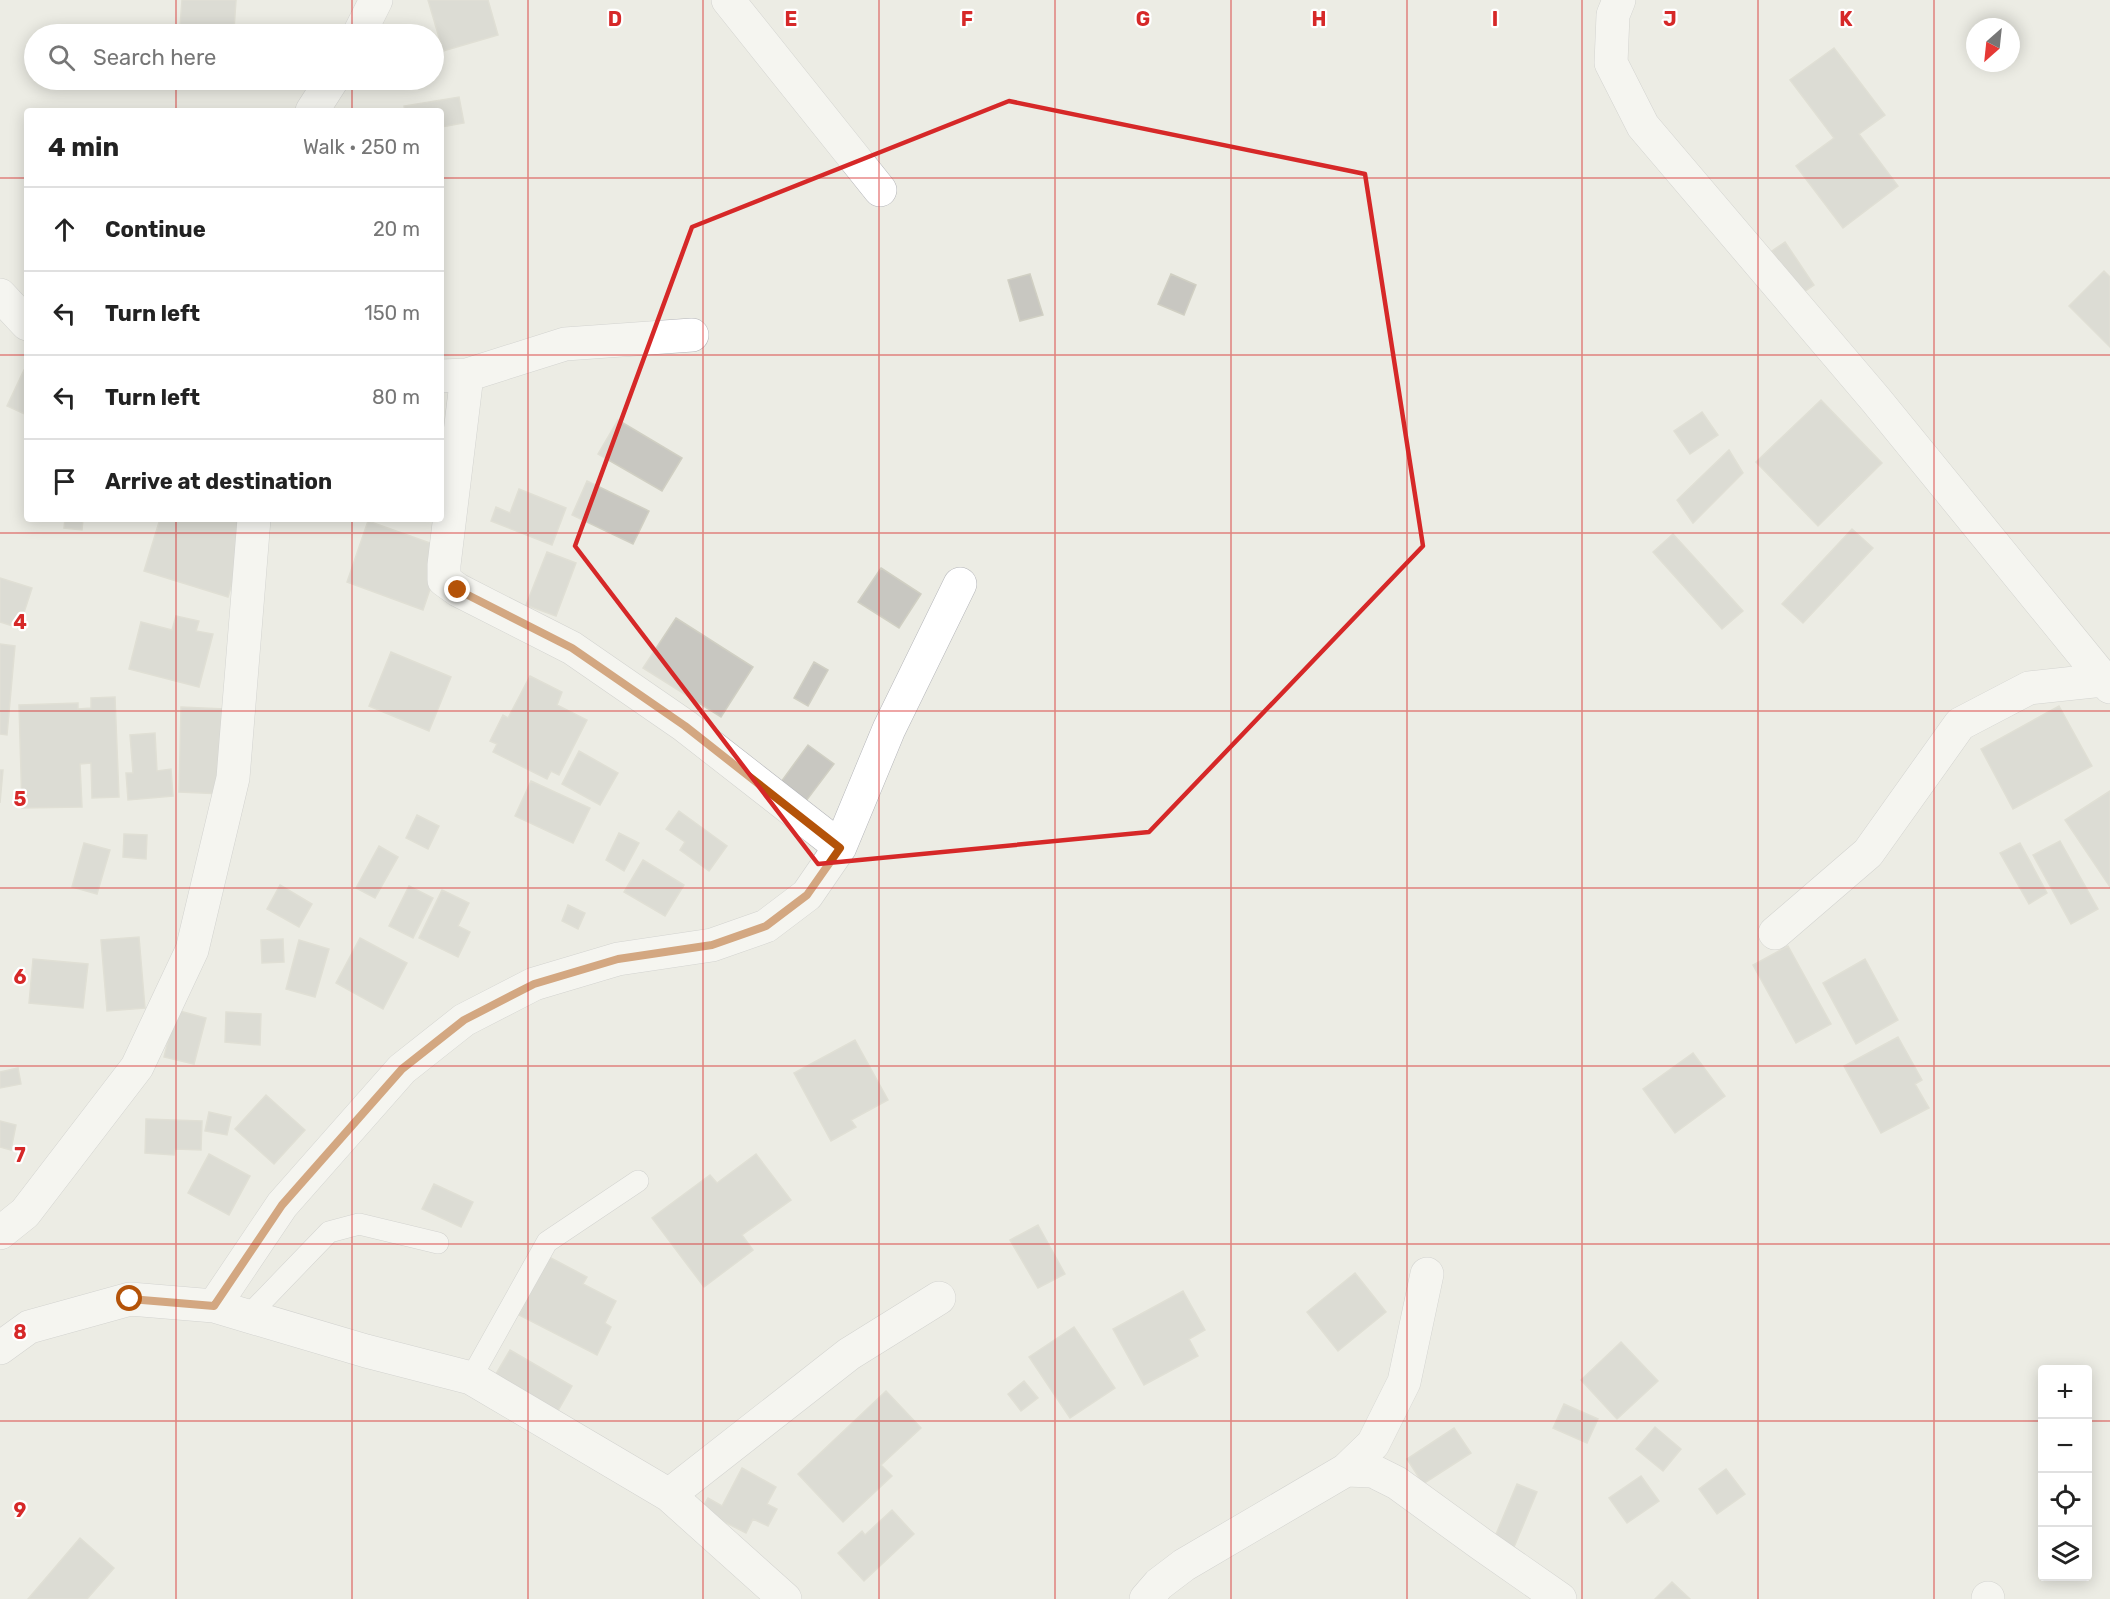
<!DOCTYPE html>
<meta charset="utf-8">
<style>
:root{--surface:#fff;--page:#f2f2f2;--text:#222;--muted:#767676;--line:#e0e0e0}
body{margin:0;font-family:Rubik,sans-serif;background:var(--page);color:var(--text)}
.controls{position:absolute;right:18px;bottom:18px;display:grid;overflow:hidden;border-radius:6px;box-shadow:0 3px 15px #0003}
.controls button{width:54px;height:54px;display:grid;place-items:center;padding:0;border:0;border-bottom:2px solid var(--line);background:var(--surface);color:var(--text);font:30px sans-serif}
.compass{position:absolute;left:1966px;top:18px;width:54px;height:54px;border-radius:50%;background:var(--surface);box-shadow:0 3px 15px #0003;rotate:207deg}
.stop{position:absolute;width:18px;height:18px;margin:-14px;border:4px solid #b45309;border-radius:50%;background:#fff}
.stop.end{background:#b45309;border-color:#fff;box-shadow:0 2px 6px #0008}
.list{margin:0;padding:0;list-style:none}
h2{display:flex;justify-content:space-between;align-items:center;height:78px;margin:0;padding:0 24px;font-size:26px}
h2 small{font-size:20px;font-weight:400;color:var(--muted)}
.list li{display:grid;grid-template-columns:39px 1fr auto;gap:18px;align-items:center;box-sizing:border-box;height:84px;padding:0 24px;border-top:2px solid var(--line)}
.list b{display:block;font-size:22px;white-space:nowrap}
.list em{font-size:20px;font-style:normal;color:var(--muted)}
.icon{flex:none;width:33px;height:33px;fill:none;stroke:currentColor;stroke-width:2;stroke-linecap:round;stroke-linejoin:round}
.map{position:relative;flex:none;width:2110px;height:1599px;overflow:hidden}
.search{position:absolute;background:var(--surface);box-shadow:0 3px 15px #0003;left:24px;top:24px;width:420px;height:66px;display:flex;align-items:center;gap:15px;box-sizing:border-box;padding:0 21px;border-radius:33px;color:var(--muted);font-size:22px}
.panel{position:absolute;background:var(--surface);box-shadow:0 3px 15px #0003;left:24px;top:108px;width:420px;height:414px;border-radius:6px}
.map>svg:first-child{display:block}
</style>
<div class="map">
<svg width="2110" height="1599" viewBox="0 0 2110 1599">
<rect width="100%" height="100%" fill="#ecece4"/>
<path fill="#c8c7c1" stroke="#d0cfc3" stroke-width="1.5" d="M182,0H236L234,30L180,26Z
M428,0H488L498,35L443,51Z
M1834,48L1885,115L1859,134L1898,186L1843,228L1796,166L1834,138L1790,80Z
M459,97L464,123L441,127V111H405L404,106Z
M1785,242L1814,285L1801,294L1772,251Z
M2104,271L2110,277V347L2069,306Z
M1030,274L1043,315L1020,321L1008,280Z
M1171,274L1196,285L1184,315L1158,304Z
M24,370L27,371V415L7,406Z
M1821,400L1882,463L1818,526L1756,462Z
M1702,412L1718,435L1690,454L1674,431Z
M618,420L682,458L662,491L598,454Z
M1729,450L1743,473L1693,523L1677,500Z
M587,481L649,511L633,544L572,515Z
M519,489L566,508L552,545L491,521L496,507L510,513Z
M65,519H83L82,530L64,528Z
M160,519H252L228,597L144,571Z
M368,521L444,548L423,610L347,582Z
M1852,529L1873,548L1803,623L1782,604Z
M1673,534L1743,611L1722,629L1653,552Z
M547,552L576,563L556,616L526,605Z
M881,568L921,594L899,628L858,602Z
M0,578L32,588L19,628L0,622Z
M176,616L199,621L196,631L213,634L199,687L129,669L141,622L172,630Z
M676,618L753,667L721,717L643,668Z
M0,644L15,646L7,735L0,734Z
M391,652L451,677L429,731L369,706Z
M814,662L828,670L808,706L794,698Z
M530,676L562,692L557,705L587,720L559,775L551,771L547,779L493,752L497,744L490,741L503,715L508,718Z
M115,697L119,797L92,798L91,763L80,764L82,807L22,808L19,705L78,703V709L91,708V698Z
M2059,706L2092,766L2013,809L1981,749Z
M181,707L225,709L222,794L179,792Z
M155,733L157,771L171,769L173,796L128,800L126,773H133L130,735Z
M808,745L834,764L803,805L778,786Z
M579,751L618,773L600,805L562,784Z
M0,770H3L0,803Z
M531,781L590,808L573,843L515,816Z
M2110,791V887L2065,820Z
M679,811L727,846L709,871L680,850L685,842L666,829Z
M417,815L439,826L428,849L406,838Z
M619,833L639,843L624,871L606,860Z
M124,834L147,835L146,859L123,857Z
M2060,841L2098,909L2071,924L2033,855Z
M84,843L110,850L97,894L72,887Z
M2020,843L2047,893L2029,904L2000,853Z
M379,846L398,857L375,898L356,888Z
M643,860L684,885L665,916L624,892Z
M280,885L312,904L299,927L267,909Z
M409,886L433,898L413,938L389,926Z
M442,890L469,903L458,926L470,932L458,957L419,938Z
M568,905L585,913L578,929L562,921Z
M139,937L145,1008L107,1011L101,940Z
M360,938L407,963L383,1009L336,983Z
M283,939L284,962L262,963L261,940Z
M299,940L329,949L315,997L286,989Z
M1788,946L1831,1024L1796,1043L1753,965Z
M33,959L88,964L83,1008L29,1003Z
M1865,959L1898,1020L1856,1044L1823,983Z
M176,1010L206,1018L194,1064L164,1057Z
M226,1012L261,1014L260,1045L225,1042Z
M1898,1037L1922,1080L1915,1084L1929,1108L1881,1133L1844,1066Z
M855,1040L888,1100L851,1120L856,1127L831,1141L794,1073Z
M1693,1053L1725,1096L1675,1133L1643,1089Z
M18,1068L21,1084L0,1088V1072Z
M266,1095L305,1130L274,1164L235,1129Z
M209,1112L231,1117L227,1135L205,1131Z
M146,1119L202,1121L201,1150L175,1149L174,1155L145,1153Z
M0,1121L16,1125L11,1150L0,1147Z
M209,1154L250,1176L229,1215L188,1193Z
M756,1154L791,1200L742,1235L753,1250L704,1287L652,1218L710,1175L717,1183Z
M434,1184L473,1202L461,1227L422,1209Z
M1038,1225L1065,1274L1038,1288L1010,1240Z
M549,1257L587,1277L583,1284L616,1301L605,1323L611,1327L597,1355L519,1315Z
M1355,1273L1386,1312L1338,1351L1307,1312Z
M1183,1291L1205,1330L1189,1339L1198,1356L1144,1385L1113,1329Z
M1074,1327L1115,1388L1070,1418L1029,1357Z
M1621,1342L1658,1381L1617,1419L1581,1380Z
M510,1350L572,1386L555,1416L493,1379Z
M1024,1381L1038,1398L1021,1411L1008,1394Z
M886,1391L921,1428L881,1465L892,1476L843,1522L798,1474Z
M1564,1404L1598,1419L1587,1443L1553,1428Z
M1655,1427L1681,1449L1663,1471L1636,1449Z
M1454,1428L1471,1453L1423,1484L1407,1459Z
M742,1468L776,1487L767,1504L777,1509L768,1526L753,1519L746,1533L701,1510L708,1498L722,1506Z
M1726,1469L1745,1494L1717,1514L1699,1489Z
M1641,1476L1659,1501L1627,1523L1609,1498Z
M1517,1484L1537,1492L1514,1547L1494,1539Z
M892,1510L914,1534L864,1581L838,1553L862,1531L865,1535Z
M80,1538L114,1568L87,1599H28Z
M1672,1582L1690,1599H1655Z"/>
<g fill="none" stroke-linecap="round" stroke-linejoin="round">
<defs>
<path id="service" d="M248,1316L329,1232L359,1224L438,1243
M471,1378L547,1242L638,1181"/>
<path id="minor" d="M728,0L880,190
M1619,0L1613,15L1611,63L1643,126L1876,400L2110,687
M359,34L376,0
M312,111L332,80
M0,295L27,324
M467,375L444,565V580L458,590L572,648L685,726L840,847
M441,376L467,375L565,344L692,335
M1775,933L1868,853L1960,724L2029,688L2103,680
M0,1233L25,1213L137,1067L192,950L233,778L254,519
M214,1306L282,1205L402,1069L464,1020L534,984L618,959L712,945L766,926L807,895L840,847L889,729L960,584
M0,1348L29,1327L130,1299L214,1306L366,1351L471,1378L669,1495L785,1599
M1346,1470L1373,1471L1397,1483L1481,1544L1560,1599
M669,1495L849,1354L939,1298
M1146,1599L1159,1584L1184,1565L1346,1470L1373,1444L1404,1382L1427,1274
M1988,1599V1598"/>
</defs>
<use href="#service" stroke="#b4b5b9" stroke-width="22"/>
<use href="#minor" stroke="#b4b5b9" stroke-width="34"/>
<use href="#service" stroke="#fff" stroke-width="21"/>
<use href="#minor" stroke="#fff" stroke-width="33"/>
</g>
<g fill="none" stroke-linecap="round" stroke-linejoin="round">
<path stroke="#b45309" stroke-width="8" d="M130,1299L214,1306L282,1205L402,1069L464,1020L534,984L618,959L712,945L766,926L807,895L840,848L685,726L572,648L458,590"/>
</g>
<path d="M0 0H2110V1599H0ZM1009,101L1365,174L1423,546L1149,832L818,864L575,546L692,227Z" fill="#ecece4" fill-opacity=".55" fill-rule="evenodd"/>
<path fill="none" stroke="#d62828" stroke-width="4.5" stroke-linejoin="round" d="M1009,101L1365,174L1423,546L1149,832L818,864L575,546L692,227Z"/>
<path fill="none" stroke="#d62828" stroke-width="1.5" stroke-opacity="0.55" d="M176,0V34M352,0V34M528,0V1599M703,0V1599M879,0V1599M1055,0V1599M1231,0V1599M1407,0V1599M1582,0V1599M1758,0V1599M1934,0V1599M176,80V111M352,80V111M0,178H27M441,178H2110M0,355H27M441,355H2110M176,519V1599M352,519V1599M0,533H2110M0,711H2110M0,888H2110M0,1066H2110M0,1244H2110M0,1421H2042M2088,1421H2110"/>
<g font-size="20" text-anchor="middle" font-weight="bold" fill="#d62828" stroke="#fff" stroke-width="4.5" stroke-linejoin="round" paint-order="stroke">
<text x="615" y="26">D</text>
<text x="791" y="26">E</text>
<text x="967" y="26">F</text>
<text x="1143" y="26">G</text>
<text x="1319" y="26">H</text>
<text x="1495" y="26">I</text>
<text x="1670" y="26">J</text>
<text x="1846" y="26">K</text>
<text x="20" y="629">4</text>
<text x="20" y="806">5</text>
<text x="20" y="984">6</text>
<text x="20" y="1162">7</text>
<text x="20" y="1339">8</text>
<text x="20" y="1517">9</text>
</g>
</svg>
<div class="controls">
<button>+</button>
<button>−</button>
<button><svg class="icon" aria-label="locate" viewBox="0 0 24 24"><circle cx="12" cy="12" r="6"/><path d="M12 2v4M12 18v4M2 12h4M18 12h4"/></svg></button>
<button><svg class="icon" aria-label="layers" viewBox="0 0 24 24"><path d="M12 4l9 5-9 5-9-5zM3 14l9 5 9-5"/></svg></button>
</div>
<svg class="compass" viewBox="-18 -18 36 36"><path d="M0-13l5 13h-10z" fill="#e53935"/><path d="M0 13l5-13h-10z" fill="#767676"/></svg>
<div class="stop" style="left:130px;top:1299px"></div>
<div class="stop end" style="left:458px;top:590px"></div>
<div class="search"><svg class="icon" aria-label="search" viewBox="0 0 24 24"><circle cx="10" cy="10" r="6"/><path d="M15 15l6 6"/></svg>Search here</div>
<section class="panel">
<h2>4 min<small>Walk · 250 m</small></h2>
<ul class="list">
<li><svg class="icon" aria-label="ahead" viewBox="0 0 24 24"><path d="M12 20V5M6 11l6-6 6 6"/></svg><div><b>Continue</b></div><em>20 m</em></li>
<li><svg class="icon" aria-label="left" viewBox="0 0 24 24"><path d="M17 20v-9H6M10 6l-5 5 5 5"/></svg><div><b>Turn left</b></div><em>150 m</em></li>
<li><svg class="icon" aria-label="left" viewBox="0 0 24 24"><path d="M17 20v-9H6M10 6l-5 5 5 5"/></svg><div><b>Turn left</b></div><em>80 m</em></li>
<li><svg class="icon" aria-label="arrive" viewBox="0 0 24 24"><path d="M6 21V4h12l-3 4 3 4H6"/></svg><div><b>Arrive at destination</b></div></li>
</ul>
</section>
</div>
